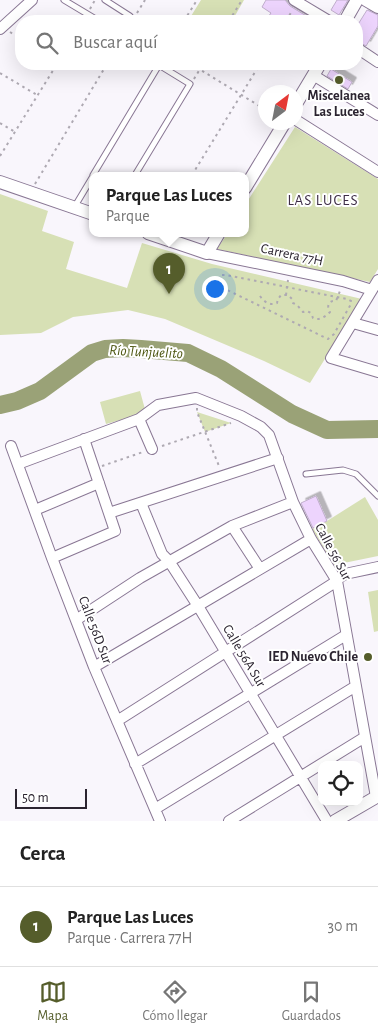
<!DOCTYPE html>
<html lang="es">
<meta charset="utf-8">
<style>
:root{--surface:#fff;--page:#f2f2f2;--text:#222;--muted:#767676;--line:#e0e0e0;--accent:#555d2b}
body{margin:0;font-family:"Alegreya Sans",sans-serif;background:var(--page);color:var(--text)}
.controls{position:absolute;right:15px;bottom:15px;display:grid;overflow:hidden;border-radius:10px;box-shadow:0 5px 20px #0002}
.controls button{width:45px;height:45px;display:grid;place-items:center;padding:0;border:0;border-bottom:1px solid var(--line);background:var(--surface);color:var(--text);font:25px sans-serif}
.compass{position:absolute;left:258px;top:85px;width:45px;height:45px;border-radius:50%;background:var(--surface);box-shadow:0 5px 20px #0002;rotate:32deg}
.scale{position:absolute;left:15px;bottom:12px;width:72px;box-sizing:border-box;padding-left:5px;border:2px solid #2b2430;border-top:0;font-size:14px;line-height:18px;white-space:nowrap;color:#2b2430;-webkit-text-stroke:4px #fff;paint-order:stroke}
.you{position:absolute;left:214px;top:288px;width:18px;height:18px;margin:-12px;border:4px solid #fff;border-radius:50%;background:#1a73e8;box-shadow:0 0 0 8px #1a73e833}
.badge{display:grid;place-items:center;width:32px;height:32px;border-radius:50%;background:var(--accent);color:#fff;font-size:16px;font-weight:700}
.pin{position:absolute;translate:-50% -41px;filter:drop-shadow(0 1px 2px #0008)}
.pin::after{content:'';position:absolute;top:26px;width:18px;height:15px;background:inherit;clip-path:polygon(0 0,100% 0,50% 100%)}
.popup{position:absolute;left:89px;top:172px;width:160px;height:65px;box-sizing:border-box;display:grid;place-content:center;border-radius:10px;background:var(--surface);filter:drop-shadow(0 1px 4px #0005);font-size:16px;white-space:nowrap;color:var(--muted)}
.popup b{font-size:19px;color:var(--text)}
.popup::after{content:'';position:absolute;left:50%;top:100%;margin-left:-10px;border:10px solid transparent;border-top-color:var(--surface)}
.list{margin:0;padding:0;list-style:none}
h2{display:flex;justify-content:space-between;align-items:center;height:65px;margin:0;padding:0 20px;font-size:21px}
h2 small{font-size:16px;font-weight:400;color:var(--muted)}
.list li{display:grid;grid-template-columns:32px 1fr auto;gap:15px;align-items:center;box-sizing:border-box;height:80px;padding:0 20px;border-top:1px solid var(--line)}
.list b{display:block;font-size:19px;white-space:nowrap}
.list p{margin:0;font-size:16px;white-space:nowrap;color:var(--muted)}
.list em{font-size:16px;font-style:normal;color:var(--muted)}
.icon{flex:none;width:28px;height:28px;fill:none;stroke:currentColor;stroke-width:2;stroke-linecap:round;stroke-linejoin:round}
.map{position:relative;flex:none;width:378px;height:821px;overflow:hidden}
.search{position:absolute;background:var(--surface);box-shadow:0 5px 20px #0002;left:15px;right:15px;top:15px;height:55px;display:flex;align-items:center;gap:12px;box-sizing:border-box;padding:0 18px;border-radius:20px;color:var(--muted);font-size:19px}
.sheet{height:145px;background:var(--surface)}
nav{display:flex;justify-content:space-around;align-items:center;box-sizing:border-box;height:70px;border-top:1px solid var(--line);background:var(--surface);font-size:14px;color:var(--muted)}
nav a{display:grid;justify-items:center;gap:2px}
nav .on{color:var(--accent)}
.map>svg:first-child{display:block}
</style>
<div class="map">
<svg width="378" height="821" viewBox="0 0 378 821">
<defs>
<filter id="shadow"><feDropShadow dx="4.5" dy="-4.5" stdDeviation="0" flood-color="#0004"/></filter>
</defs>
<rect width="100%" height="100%" fill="#f9f6fc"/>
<path fill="#d7e0b5" d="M201,0H244L232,21H188Z
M295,127L378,179V269L370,282L217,249L228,233H245V205Z
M0,194L48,211L42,231L74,242L66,269L127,288L142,243L212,264L362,299L310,383L264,361L165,319L128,310L73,317L41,333L0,335Z
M140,391L146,413L106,424L100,402Z
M197,412L231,423L205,432Z
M365,497L378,520V556L334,565L312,529L327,521Z
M378,590V631L374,632L368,592Z"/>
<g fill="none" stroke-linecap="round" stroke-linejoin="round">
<path stroke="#9aa277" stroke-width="18" d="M0,405L17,401L40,391L92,353L105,349L123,348L141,349L188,353L221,369L292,414L327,430L378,429"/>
</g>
<path fill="#edd4fd" stroke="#c1afcd" filter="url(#shadow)" d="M266,0H285L290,6L308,17L306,21H265L271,13L262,7Z
M337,0H348L339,15L331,10Z
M367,10L378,15V26L366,46L357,41V26Z
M331,69L352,82L348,89L327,76Z
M316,496L327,521L313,528L301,503Z"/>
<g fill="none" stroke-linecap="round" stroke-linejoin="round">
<defs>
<path id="service" d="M64,0L99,21
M105,0L130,16L127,21
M93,175L159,65L190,84L135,175
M75,206L93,176
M306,474L343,470L356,474L378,496"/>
<path id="minor" d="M294,0L329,21
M0,29L32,0
M357,48L378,62
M313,75L378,115
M296,120L378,172
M207,253L343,281L372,290
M378,280L331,358L378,372
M353,323L378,330
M139,419L152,449
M11,446L52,558L94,667L160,821
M18,464L139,419L158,405L196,398L241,416L261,427L269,435L293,502L311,539L337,581L376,797
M141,503L162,554L169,561L198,606L327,821
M35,510L99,483
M109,513L278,458
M232,526L260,569
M52,558L115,531L84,439
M76,620L140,578L232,526L293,502
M94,667L311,539
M117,721L337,581L340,577L345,574L378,567
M135,764L346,635
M155,809L356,686
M229,821L365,737"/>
<path id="tertiary" d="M366,0L378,7
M345,21L357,0
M296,104L320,64
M0,182L93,214
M245,188L285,122
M148,233L207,253L219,233
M335,821L378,796"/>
</defs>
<use href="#service" stroke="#897794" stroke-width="7"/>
<use href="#minor" stroke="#897794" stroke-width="12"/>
<use href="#tertiary" stroke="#897794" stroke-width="14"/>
<path stroke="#aea9b2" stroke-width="2" stroke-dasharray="2.5 4" stroke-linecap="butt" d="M90,9L95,0
M137,13L145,0
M184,21L197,0
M229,21L242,0
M286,21L292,11
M10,32L21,39
M191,64L266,110
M0,73L37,95
M194,79L203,64
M0,123L15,132
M0,156L57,64
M192,175L260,64
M35,184L107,64
M222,275H226L347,299L351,301V304L334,334L328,339L221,287L218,284V281Z
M286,295L288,280
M260,296C264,302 270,306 277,303L278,299L281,295H288L292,299L293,303L297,305L303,312L307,311L311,313L313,318C319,321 325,317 330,312C326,306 329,300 336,301L340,291
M197,408V412L219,466
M162,446L231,423
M102,466L143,452"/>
<use href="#service" stroke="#fff" stroke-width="5"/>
<use href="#minor" stroke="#fff" stroke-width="10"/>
<use href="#tertiary" stroke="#fff" stroke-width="12"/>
</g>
<g fill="#555d2b" stroke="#fff" stroke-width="2">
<circle cx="339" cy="80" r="5"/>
<circle cx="368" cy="657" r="5"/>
</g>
<g text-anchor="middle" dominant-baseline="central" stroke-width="4" stroke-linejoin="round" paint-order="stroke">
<g font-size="14" font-weight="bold" fill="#2b2430" stroke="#fff">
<text x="339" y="96">Miscelanea<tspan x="339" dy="16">Las Luces</tspan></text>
<text x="358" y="657" text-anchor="end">IED Nuevo Chile</text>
</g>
<g font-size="14" fill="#2b2430" stroke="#fff">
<text transform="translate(292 255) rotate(12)">Carrera 77H</text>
<text transform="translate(333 552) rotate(62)">Calle 56 Sur</text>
<text transform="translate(95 630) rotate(69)">Calle 56D Sur</text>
<text transform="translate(244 656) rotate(59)">Calle 56A Sur</text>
</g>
<g font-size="15" letter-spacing="1" fill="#3e2e47" stroke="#fff">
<text x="323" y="200">LAS LUCES</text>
</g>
<g font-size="15" font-style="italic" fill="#4d5611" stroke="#fff">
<text transform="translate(146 352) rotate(3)">Río Tunjuelito</text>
</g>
</g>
</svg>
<div class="controls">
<button><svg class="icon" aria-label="locate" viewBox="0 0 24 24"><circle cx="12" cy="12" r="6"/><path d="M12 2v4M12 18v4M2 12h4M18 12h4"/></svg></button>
</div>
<svg class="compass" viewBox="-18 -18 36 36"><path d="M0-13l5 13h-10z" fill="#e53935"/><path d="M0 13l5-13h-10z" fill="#767676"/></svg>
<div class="scale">50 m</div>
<div class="you"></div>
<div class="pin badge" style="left:169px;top:294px">1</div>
<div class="popup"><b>Parque Las Luces</b>Parque</div>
<div class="search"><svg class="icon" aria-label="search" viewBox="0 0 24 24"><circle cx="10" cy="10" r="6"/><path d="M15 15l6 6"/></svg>Buscar aquí</div>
</div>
<section class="sheet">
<h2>Cerca<small></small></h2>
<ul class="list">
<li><span class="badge">1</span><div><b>Parque Las Luces</b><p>Parque · Carrera 77H</p></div><em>30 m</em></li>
</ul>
</section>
<nav>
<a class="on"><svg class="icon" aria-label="map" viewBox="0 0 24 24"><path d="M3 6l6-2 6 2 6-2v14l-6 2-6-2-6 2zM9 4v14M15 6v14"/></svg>Mapa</a>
<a><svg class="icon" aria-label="directions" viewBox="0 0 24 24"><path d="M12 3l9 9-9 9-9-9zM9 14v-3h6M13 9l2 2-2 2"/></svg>Cómo llegar</a>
<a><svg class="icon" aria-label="saved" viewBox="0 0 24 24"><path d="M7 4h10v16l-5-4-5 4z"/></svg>Guardados</a>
</nav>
